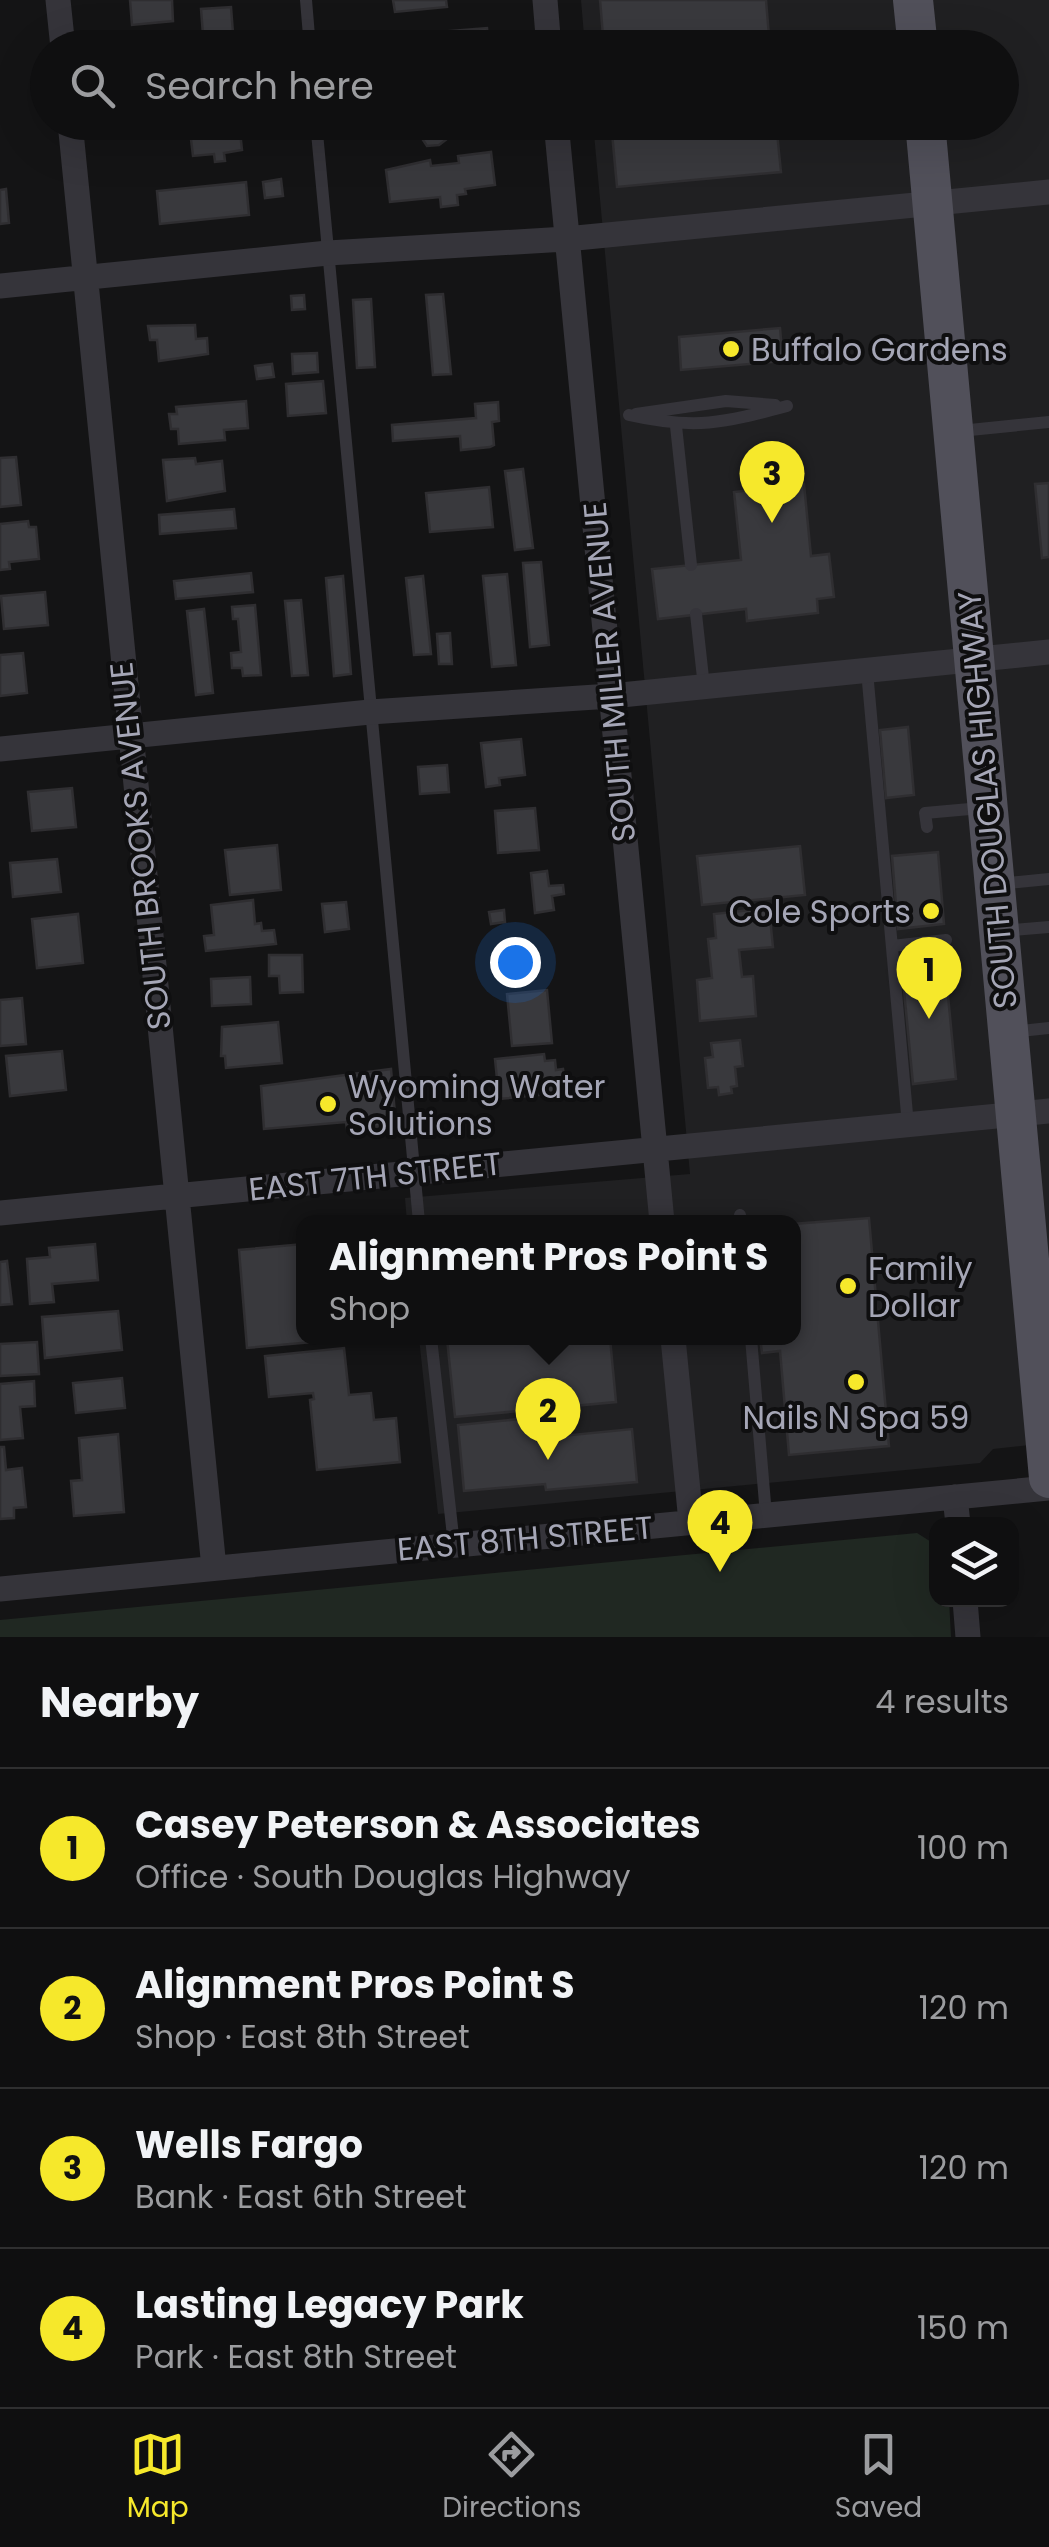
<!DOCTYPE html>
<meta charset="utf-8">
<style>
:root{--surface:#0f0f10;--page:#181819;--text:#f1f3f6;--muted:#9b9c9f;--line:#2f2f30;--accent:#f6e82b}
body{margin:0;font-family:Poppins,sans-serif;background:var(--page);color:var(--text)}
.controls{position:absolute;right:30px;bottom:30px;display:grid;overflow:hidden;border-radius:20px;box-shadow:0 10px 40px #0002}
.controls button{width:90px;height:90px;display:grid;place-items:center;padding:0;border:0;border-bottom:2px solid var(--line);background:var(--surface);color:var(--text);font:50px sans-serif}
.you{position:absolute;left:515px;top:962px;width:35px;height:35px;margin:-25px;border:8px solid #fff;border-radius:50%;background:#1a73e8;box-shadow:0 0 0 15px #1a73e833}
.badge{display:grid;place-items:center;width:65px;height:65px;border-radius:50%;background:var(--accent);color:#111;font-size:32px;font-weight:700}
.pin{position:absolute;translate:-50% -82px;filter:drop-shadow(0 2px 5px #0008)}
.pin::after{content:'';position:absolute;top:52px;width:35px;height:30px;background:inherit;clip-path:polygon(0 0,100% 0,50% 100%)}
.popup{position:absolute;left:296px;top:1215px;width:505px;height:130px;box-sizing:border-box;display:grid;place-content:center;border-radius:20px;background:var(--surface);filter:drop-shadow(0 2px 8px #0005);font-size:32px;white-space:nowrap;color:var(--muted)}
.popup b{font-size:38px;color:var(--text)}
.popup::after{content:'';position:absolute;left:50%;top:100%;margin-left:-20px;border:20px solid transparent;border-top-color:var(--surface)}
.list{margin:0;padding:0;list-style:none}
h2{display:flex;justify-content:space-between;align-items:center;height:130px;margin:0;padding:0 40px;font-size:42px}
h2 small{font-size:32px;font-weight:400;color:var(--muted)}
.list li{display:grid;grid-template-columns:65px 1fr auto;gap:30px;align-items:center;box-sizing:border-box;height:160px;padding:0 40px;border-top:2px solid var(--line)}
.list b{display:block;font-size:38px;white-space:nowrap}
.list p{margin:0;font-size:32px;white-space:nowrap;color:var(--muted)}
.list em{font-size:32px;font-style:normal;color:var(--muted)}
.icon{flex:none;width:55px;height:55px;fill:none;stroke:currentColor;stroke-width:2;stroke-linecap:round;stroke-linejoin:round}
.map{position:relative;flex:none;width:1049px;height:1637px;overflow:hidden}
.search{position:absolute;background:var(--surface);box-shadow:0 10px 40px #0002;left:30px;right:30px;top:30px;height:110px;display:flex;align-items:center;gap:25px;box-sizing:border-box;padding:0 35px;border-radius:55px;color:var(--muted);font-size:38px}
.sheet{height:770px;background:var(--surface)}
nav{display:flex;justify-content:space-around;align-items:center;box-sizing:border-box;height:140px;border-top:2px solid var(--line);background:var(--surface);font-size:28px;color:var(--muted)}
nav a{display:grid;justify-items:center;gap:5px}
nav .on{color:var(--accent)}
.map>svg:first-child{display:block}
</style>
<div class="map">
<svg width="1049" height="1637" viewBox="0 0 1049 1637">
<rect width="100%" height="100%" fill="#141415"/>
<path fill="#202022" d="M581,0H1049V1443L993,1449L980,1463L438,1514L419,1338H793V1222H407L405,1198L690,1174L593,123L1002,122V48L585,47Z"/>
<path fill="#202822" d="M917,1533L936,1545V1600H949L951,1637H0V1620Z"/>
<path fill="#39393d" stroke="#2f2e31" stroke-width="2.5" d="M130,0H172L173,21L132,25Z
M393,0H446L447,7L395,12Z
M600,0H766L770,48H604Z
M231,7L233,33L203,35L201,9Z
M487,28L489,48H390L389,36Z
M239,122L242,150L224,153L225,161L215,162L214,154L193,156L189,123Z
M383,122H470L471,129L446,131L447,139L439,145L427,146L419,134L384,137Z
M611,122H776L781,172L617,187Z
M491,152L495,185L465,189L466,194L457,195L458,205L441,207L440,197L390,202L386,170L430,160L431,166L459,163L458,156Z
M281,179L283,196L265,198L263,182Z
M246,182L249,215L160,224L157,191Z
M6,189L9,223L0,224V190Z
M443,294L451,374L433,375L426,295Z
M304,295L305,309L292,310L291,296Z
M371,299L375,367L357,368L353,300Z
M195,325L196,339L207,338L208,354L159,361L157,340H150L148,326Z
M780,328L783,361L681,370L679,337Z
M317,353L318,372L293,374L292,354Z
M272,364L274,377L257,379L255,366Z
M323,381L326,413L288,416L286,384Z
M246,401L248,428L224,430L225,440L179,444L178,429H171L169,414H177L176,407Z
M498,402L499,421L492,422L494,445L490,447L461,450L460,436L393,441L392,425L476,418L475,404Z
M16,457L21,505L0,507V458Z
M195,458L196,464L222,461L225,491L167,501L163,460Z
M523,469L533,548L515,550L505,471Z
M1049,483V557L1042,558L1035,484Z
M804,484L811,556L829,554L834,597L817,599L818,613L747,621L746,609L658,619L652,569L741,560L734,492Z
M489,487L493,527L430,532L426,493Z
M234,509L236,528L160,534L159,515Z
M28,521L29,527H36L39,559L9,562L10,569L0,570V524Z
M541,562L549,645L530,647L523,563Z
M251,573L253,592L176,599L174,581Z
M507,574L516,665L492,667L483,576Z
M343,576L351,674L334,676L326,578Z
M423,576L431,654L414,655L406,578Z
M45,592L48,625L4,629L1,596Z
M301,600L308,675L292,676L285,601Z
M255,605L261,675L243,676L242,668H232L231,653L241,652L238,619H233L232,607Z
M204,609L213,693L196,695L187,611Z
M450,633L452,664H439L437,634Z
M23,653L27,693L0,696V655Z
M908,727L914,795L886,798L880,730Z
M521,739L525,775L499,778L500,785L486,787L481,743Z
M447,765L449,792L420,794L418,767Z
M72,788L76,827L32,831L28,792Z
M535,808L539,850L498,853L495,811Z
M277,845L281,890L230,895L225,850Z
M800,846L805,895L702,905L697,856Z
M938,852L944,924L898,929L892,856Z
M57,859L61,892L13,897L10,863Z
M547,871L549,886L563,885L564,894L552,896L554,910L535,913L531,873Z
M253,900L255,924L261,923L262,931L274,930L276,944L206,951L204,936L214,935L211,905Z
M346,902L349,929L325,932L322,904Z
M769,908L773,947L739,950L742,977L753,976L756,1016L700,1021L697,980L712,978L708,939L716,938L714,914Z
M504,910L505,922L491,924L489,912Z
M78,914L83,963L37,968L32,919Z
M944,954L956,1079L913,1084L901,959Z
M269,955H302L303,992L280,993L279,976H269Z
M250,977L251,1004L212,1006L211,979Z
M547,990L552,1043L512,1046L507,994Z
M22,998L26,1044L0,1046V1000Z
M278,1022L282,1063L226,1068L225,1056H221L222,1027Z
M740,1040L743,1066L735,1067L737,1086L731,1087L732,1093L719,1095L718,1087L708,1088L705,1058L713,1057L711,1043Z
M62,1051L66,1090L10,1096L6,1056Z
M544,1054L545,1061L555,1060L556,1070L563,1069L565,1083H559L560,1093L499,1099L495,1059Z
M391,1069L396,1125L347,1129L346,1122L264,1129L261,1086Z
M869,1218L889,1446L789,1455L780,1351L762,1353L760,1338H793V1224Z
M95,1244L98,1280L52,1284L54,1302L30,1304L27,1259L50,1257L49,1248Z
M303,1244V1338L324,1341L247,1348L239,1250Z
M7,1261L12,1304L0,1305V1262Z
M118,1311L122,1350L45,1358L42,1317Z
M610,1338L616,1402L455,1417L447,1339Z
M37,1342L39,1374L0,1376V1344Z
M344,1348L349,1395L371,1393L374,1420L396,1418L400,1462L317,1470L310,1400L314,1399L313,1393L269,1397L265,1356Z
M122,1378L125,1408L76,1413L73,1383Z
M34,1381L35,1406L20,1407L23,1438L0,1440V1384Z
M540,1417L542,1438L632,1429L637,1482L546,1490L545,1484L464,1491L458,1425Z
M118,1434L124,1512L74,1516L71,1481L82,1480L79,1438Z
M0,1447H4L6,1470L22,1468L26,1507L14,1508V1518L0,1519Z"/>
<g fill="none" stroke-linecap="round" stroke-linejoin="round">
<path stroke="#35343a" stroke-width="12" d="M306,0L310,48
M316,122L419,1222
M636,414L726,401L775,405
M629,415C695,430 723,423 787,406
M676,426L691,565
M960,431L1049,422
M696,614L704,687
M867,671L908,1125
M927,827L925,813L981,808
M998,884L1049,879
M1002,931L1049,927
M892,946L946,940
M1011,1032L1049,1028
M740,1215L741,1222
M431,1338L454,1545
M751,1338L766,1515"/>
<path stroke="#35343a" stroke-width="25" d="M58,0L63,48
M545,0L549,48
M70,122L214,1568
M556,122L662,1222
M0,286L328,253L566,239L1049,192
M0,749L370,712L611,696L1049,652
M0,1213L1049,1111
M673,1338L691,1522
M955,1497L958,1524
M0,1589L1049,1488
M965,1600L968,1637"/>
<path stroke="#51505a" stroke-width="40" d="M913,0L918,48
M925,122L1049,1478"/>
</g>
<g fill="#f6e82b" stroke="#0f0f10" stroke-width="4">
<circle cx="731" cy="349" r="10"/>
<circle cx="931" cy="911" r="10"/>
<circle cx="328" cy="1104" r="10"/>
<circle cx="848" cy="1286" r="10"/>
<circle cx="856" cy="1382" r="10"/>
</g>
<g text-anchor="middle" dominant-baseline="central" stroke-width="8" stroke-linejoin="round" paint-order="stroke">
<g font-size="32" fill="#a5a6b6" stroke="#0f0f10" text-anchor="start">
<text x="751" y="349">Buffalo Gardens</text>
<text x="911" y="911" text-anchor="end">Cole Sports</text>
<text x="348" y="1086">Wyoming Water<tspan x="348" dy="37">Solutions</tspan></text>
<text x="868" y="1268">Family<tspan x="868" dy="37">Dollar</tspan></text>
<text x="856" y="1417" text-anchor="middle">Nails N Spa 59</text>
</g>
<g font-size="32" fill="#a5a6b6" stroke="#0f0f10">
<text transform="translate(609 672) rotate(-95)">SOUTH MILLER AVENUE</text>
<text transform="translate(987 800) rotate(-95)">SOUTH DOUGLAS HIGHWAY</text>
<text transform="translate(140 846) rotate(-96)">SOUTH BROOKS AVENUE</text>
<text transform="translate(375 1176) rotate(-6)">EAST 7TH STREET</text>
<text transform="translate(525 1538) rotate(-5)">EAST 8TH STREET</text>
</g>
</g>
</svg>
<div class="controls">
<button><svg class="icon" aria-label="layers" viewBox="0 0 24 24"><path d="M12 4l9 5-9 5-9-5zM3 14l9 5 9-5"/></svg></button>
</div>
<div class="you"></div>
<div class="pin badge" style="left:929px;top:1019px">1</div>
<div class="pin badge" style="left:548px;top:1460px">2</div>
<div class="popup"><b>Alignment Pros Point S</b>Shop</div>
<div class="pin badge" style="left:772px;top:523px">3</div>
<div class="pin badge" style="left:720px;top:1572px">4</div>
<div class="search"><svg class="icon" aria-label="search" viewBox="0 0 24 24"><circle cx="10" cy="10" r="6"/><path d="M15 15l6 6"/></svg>Search here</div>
</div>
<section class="sheet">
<h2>Nearby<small>4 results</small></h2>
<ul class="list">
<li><span class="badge">1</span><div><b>Casey Peterson &amp; Associates</b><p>Office · South Douglas Highway</p></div><em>100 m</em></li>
<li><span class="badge">2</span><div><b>Alignment Pros Point S</b><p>Shop · East 8th Street</p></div><em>120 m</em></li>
<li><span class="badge">3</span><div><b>Wells Fargo</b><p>Bank · East 6th Street</p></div><em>120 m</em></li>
<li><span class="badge">4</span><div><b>Lasting Legacy Park</b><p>Park · East 8th Street</p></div><em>150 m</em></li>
</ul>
</section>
<nav>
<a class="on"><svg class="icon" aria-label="map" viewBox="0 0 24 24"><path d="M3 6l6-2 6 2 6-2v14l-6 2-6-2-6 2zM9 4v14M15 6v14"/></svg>Map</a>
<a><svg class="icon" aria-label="directions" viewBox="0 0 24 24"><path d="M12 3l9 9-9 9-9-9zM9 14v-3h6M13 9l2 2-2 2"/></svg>Directions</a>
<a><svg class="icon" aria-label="saved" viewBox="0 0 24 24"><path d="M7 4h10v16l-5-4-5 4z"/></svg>Saved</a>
</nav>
